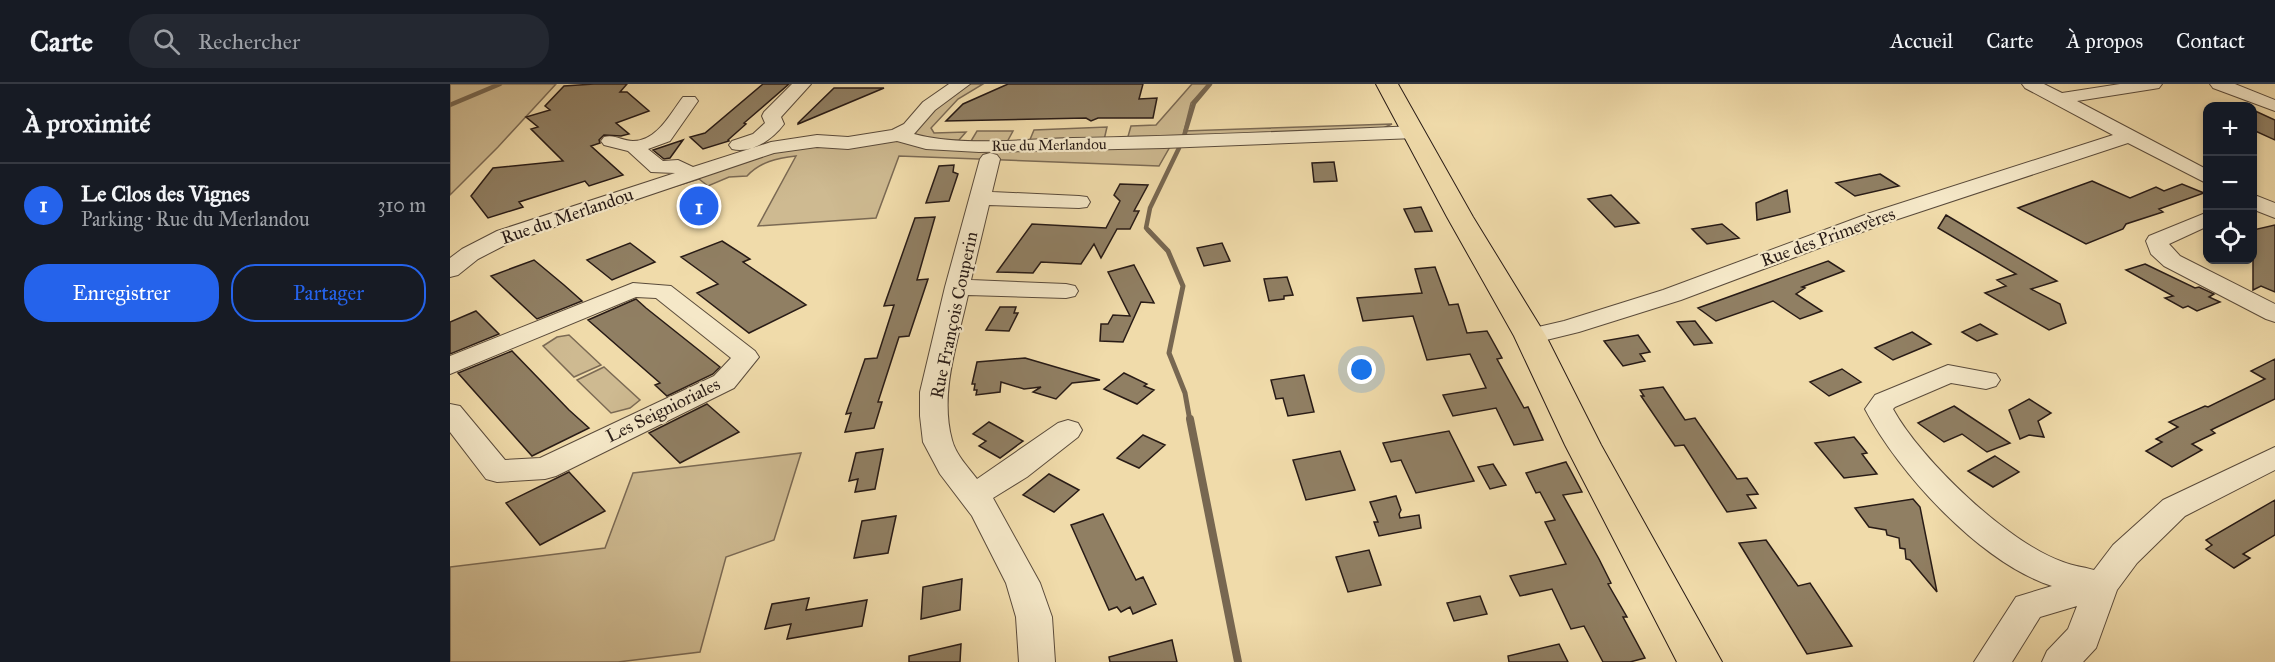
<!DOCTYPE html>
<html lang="fr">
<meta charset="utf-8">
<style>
:root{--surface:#171b24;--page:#242831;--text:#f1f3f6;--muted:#9ea1a6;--line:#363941;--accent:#2563eb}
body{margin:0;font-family:"IM FELL Great Primer",serif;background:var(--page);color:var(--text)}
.controls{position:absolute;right:18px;top:18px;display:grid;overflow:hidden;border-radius:12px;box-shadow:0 3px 9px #0003}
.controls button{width:54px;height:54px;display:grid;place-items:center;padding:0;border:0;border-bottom:2px solid var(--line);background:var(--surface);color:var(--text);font:30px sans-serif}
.you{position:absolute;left:912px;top:286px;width:21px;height:21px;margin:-15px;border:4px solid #fff;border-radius:50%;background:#1a73e8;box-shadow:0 0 0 9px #1a73e833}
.badge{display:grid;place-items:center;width:39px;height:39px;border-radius:50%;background:var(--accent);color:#fff;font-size:20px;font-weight:700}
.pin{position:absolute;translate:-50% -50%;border:3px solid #fff;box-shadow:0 2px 6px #0006}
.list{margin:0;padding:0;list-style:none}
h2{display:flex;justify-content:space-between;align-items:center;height:78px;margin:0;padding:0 24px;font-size:26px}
h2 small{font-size:20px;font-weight:400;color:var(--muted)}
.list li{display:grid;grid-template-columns:39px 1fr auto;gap:18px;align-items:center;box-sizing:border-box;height:84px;padding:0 24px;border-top:2px solid var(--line)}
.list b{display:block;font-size:22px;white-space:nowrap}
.list p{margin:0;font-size:20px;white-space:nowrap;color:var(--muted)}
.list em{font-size:20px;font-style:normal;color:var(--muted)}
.actions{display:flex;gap:12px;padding:18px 24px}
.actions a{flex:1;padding:14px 0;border:2px solid var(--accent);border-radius:24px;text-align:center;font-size:21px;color:var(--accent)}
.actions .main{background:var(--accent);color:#fff}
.icon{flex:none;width:33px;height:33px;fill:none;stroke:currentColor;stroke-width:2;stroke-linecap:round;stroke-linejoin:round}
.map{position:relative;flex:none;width:1825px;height:578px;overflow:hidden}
header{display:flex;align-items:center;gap:36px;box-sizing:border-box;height:84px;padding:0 30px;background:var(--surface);border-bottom:2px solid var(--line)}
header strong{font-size:28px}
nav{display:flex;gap:33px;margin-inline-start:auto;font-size:21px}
.search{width:420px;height:54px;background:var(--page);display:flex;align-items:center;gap:15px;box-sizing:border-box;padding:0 21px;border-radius:24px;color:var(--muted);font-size:22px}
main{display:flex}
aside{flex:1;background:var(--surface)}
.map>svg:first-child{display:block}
</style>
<header>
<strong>Carte</strong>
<div class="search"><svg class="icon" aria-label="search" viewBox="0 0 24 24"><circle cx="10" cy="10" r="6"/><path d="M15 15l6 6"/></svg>Rechercher</div>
<nav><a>Accueil</a><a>Carte</a><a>À propos</a><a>Contact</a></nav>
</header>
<main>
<aside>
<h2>À proximité<small></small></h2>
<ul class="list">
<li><span class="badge">1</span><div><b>Le Clos des Vignes</b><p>Parking · Rue du Merlandou</p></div><em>310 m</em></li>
</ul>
<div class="actions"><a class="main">Enregistrer</a><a>Partager</a></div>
</aside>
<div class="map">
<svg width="1825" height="578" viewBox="0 0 1825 578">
<rect width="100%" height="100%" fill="#f0dbaa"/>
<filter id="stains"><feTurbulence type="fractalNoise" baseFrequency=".00333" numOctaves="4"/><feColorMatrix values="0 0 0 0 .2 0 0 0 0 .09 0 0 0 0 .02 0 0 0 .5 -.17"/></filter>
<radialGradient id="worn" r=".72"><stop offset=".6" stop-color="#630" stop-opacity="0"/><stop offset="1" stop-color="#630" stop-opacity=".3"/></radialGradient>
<path fill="#ceba91" stroke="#7b6a54" stroke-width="1.5" d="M0,0H106L48,63L0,111Z
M518,0H533L508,15L481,44L484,49L516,48L509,56L483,57L465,50C468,31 503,11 518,0Z
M742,0H758L741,19L734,47L942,40L931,45L677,56L681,42L706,41Z
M657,43L654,56L579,58L584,46Z
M527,47H563L557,58L521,57Z
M444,56L721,61L709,82L449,72L426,134L308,142L346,72C327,74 310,78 297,92L279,93L258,102L249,95L193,112L331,64Z
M119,251L151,281L124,293L93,262L107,253Z
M154,283L190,316L180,324L161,329L127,296Z
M351,369L324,456L276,473L250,568L168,578H0V483L155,464L183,389Z"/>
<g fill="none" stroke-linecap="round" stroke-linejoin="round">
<path stroke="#776751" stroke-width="4.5" d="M0,21L50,0
M734,52L744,19L760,0
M700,148L696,144L700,124L729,64"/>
<path stroke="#776751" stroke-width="5" d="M698,146L718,167L733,202L719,269L735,309L740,337"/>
<path stroke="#776751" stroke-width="8" d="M740,335L788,578"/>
</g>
<path fill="#907f63" stroke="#281b16" stroke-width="1.5" d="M144,0H177L170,8H177L199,27L166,39L179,50L171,52L154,51L149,56L150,59L141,62L173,91L139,102L135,97L69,118L73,123L38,134L21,112L43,84L113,77L81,45L88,43L76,33L100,26L95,22L114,2Z
M313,0H339L294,39L296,40L278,56L279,57L253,65L240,53L255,49Z
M558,0H693L689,15L707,14L703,34H648L641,37L636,34L496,37L513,20Z
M384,4H434L348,40V39Z
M1803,26L1825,36V56L1803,46Z
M233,56L220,74L214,75L203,66Z
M884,78L887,97L864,98L862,79Z
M504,81L503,88L508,90L499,117L476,119L489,82Z
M1430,90L1449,102L1405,112L1386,99Z
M1642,97L1680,114L1706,103L1714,107L1732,100L1754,109L1709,125L1713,128L1676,140L1673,145L1636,160L1568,124Z
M670,100L698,101L684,127H689L680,145H667L651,174L644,160L631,180L591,178L583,189L547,188L582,140L656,144L670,117L664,111Z
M1337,106L1340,128L1307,136L1306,119Z
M1161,111L1189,139L1165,143L1138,115Z
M971,123L982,147L965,148L954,125Z
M1496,131L1607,197L1581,205L1610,220L1616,239L1599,246L1535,209L1556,202L1547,196L1566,190L1488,144Z
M485,133L467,196L478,195L459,252L449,253L428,318H432L424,344L395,348L401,329L396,330L415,275L427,274L444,221L434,222L465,134Z
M1272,140L1289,154L1257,160L1242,145Z
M1825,141V208L1811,202L1803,206V146Z
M272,157L300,175L293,178L356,221L299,249L247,209L268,200L231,173Z
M180,159L205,178L162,196L137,176Z
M772,159L780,177L754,182L747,164Z
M84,176L114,201L132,217L87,235L41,192Z
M1378,177L1394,187L1352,203L1355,204L1346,210L1372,227L1350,235L1323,217L1266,237L1248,224Z
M1695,180L1745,204L1749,203L1764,210L1759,213L1770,218L1747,227L1738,222L1733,224L1715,214L1723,212L1676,186Z
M684,181L704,219L691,218L673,258L650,257L651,240H658L663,231L680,232L658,188Z
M985,183L999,221L1008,220L1017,249L1037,247L1052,274L1047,275L1074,324L1078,323L1093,356L1064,361L1046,324L1003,332L993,311L1036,304L1020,270L977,276L963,232L913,237L907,214L972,209L965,185Z
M837,193L843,211L834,212V215L819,217L814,195Z
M186,215L196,224L270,283L263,290L217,312L205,301L210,299L138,236Z
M550,223H566L564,229H568L559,247L536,246Z
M26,227L49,250L0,270V238Z
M1245,237L1262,259L1244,261L1227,238Z
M1530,240L1547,250L1527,257L1512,248Z
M1462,248L1481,260L1443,276L1425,264Z
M1188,251L1200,268L1190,270L1195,277L1173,282L1154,257Z
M62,267L119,326L139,344L82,372L8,289Z
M575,274L650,296L622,299L606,315L583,308L591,303L574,305L551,298L550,308L526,311L527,306H524L525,300H522L527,278Z
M1825,275V315L1761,346L1765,349L1742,360L1752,366L1722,383L1696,367L1712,358L1706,355L1728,343L1719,338L1755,322L1758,323L1815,295L1801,287Z
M1392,285L1411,298L1379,312L1360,298Z
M674,289L697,300L694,302L704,306L687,320L654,305Z
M854,291L864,328L838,332L833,314L826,315L821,296Z
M1213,303L1235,336L1245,334L1287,395L1297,394L1308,410L1297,411L1306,424L1277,428L1234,361L1225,362L1191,312H1194L1190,306Z
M1579,315L1601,329L1588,337L1594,353L1579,351L1570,355L1559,326Z
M257,320L289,348L230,379L199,349Z
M1504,322L1560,359L1537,368L1512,350L1494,358L1468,339Z
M539,338L573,357L550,374L529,362L536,357L523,350Z
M999,347L1024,397L966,409L951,376L941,378L933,359Z
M693,351L715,361L689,384L667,374Z
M1404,353L1417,369L1412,370L1427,390L1394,394L1365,359Z
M433,365L425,405L405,408L408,395L399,397L406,369Z
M890,367L905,406L856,416L843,376Z
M1545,372L1569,388L1543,403L1518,387Z
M1116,378L1132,408L1113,411L1149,475L1161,499L1158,500L1177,533H1173L1195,574L1180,578H1153L1134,542L1121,545L1102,505L1070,512L1060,492L1116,480L1095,438L1105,436L1090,408L1086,409L1076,389Z
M1043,380L1056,401L1040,405L1028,383Z
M119,388L155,427L90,461L56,419Z
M599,390L629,406L604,428L573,411Z
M946,412L951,426L949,430L950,434L969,431L971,444L929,452L924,438H928L920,418Z
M1463,415L1470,423L1487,508L1460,476L1456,475L1455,465L1450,464L1449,454L1437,451L1436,446L1419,443L1405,424Z
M1825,416V451L1793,470L1800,474L1784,484L1756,465L1762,461L1756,456Z
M653,430L686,496L693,493L706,520L683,530L680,523L671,528L667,523L659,526L621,441Z
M446,432L438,469L404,474L412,437Z
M1316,456L1348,502L1360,499L1402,562L1357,570L1289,459Z
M919,466L931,501L898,508L886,473Z
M512,495L510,526L471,535L473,503Z
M1030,512L1037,530L1004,537L997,519Z
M359,514L356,526L417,516L412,542L337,555L341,540L315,545L322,520Z
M722,556L727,578H660L659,573Z
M511,560L510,578H459V572Z
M1109,560L1118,578H1059L1058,572Z"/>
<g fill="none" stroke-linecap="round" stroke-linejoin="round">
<defs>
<path id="minor" d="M342,0H361L331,33L334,40C323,55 302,70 282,65L279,61L282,57L303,50L315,39L312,32L314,28Z
M499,0H520L485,26L464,50C512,63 574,55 623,54C737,52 851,47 965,42L972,44L974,48L972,52L965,54L714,64L529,68L476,65L447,57L398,65L367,63L324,69L63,157L28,175L8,191L0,193V174L12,165L47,147L225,89L201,88L178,67L154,61L151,57L154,53C165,50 172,57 183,57C207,57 220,30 233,13H245L248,17L220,57L198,65L213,77L228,76L243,83L321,58L367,51L398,53L442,46L454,40L473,18Z
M1572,0H1594L1612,9L1670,0H1712L1709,4L1703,5L1627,17L1758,86V100L1678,59L1436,139L1231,216L1129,248L1080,260L1071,257L1067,252L1071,247L1114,237L1213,206L1420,129L1663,51L1575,4Z
M1760,0H1785L1825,16V27L1763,4Z
M540,69L547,71L550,75L542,108L629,112L637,113L640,118L637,123L629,124L539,121L521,196L616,200L625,202L628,207L625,212L616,214L518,211C508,257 489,309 502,356C506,371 518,383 527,395L608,339L618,336L628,339L632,346L628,353L577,393L543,414L590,499L602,533L605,578H569L566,533L556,499L522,432L490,390L473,358L470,332V308L495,203L530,75L533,71Z
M1802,110L1825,119V134L1802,125Z
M1758,128V142L1719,160L1730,172L1825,220V238L1816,235L1714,182L1701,170L1696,157L1699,152Z
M183,199L221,202L305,267L309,273L284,304L106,392L95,395L47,398L36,395L0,348V320L10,322L55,376L90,374L264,292L281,274L206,214L186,213L0,290V272Z
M1498,281L1546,290L1550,296L1546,302L1536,305L1501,299L1445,323L1443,325C1471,376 1558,459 1613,478C1623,482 1634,483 1644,486L1663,461L1713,416L1825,363V386L1735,432L1687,479L1667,506L1646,564L1633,578H1592L1597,567L1618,545L1627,522L1590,533L1562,578H1524L1566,513L1602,502C1531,479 1449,390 1415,325L1425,311Z"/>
<path id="major" d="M926,0H948L1023,133L1096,252L1151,361L1272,578H1227L1115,361L1064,252L997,133Z"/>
</defs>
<use href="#minor" stroke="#5a4b3b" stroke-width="2"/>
<use href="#major" stroke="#281b16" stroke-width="2"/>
<use href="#minor" fill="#f5e8c8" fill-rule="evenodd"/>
<use href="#major" fill="#f0dbaa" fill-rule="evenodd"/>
</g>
<g text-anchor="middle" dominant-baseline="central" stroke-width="4.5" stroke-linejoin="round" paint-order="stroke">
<g font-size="15" fill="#281b16" stroke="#f5e8c8">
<text transform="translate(599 61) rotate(-1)">Rue du Merlandou</text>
</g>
<g font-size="18" fill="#281b16" stroke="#f5e8c8">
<text transform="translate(117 132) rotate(-19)">Rue du Merlandou</text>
<text transform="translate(1378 153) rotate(-20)">Rue des Primevères</text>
<text transform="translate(504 231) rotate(-78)">Rue François Couperin</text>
<text transform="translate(213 326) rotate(-26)">Les Seignioriales</text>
</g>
</g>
<rect width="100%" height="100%" filter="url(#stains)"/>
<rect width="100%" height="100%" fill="url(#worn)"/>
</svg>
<div class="controls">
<button>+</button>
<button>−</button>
<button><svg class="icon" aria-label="locate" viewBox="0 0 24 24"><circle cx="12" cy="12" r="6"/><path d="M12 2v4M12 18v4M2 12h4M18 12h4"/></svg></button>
</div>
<div class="you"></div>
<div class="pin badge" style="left:249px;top:122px">1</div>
</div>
</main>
